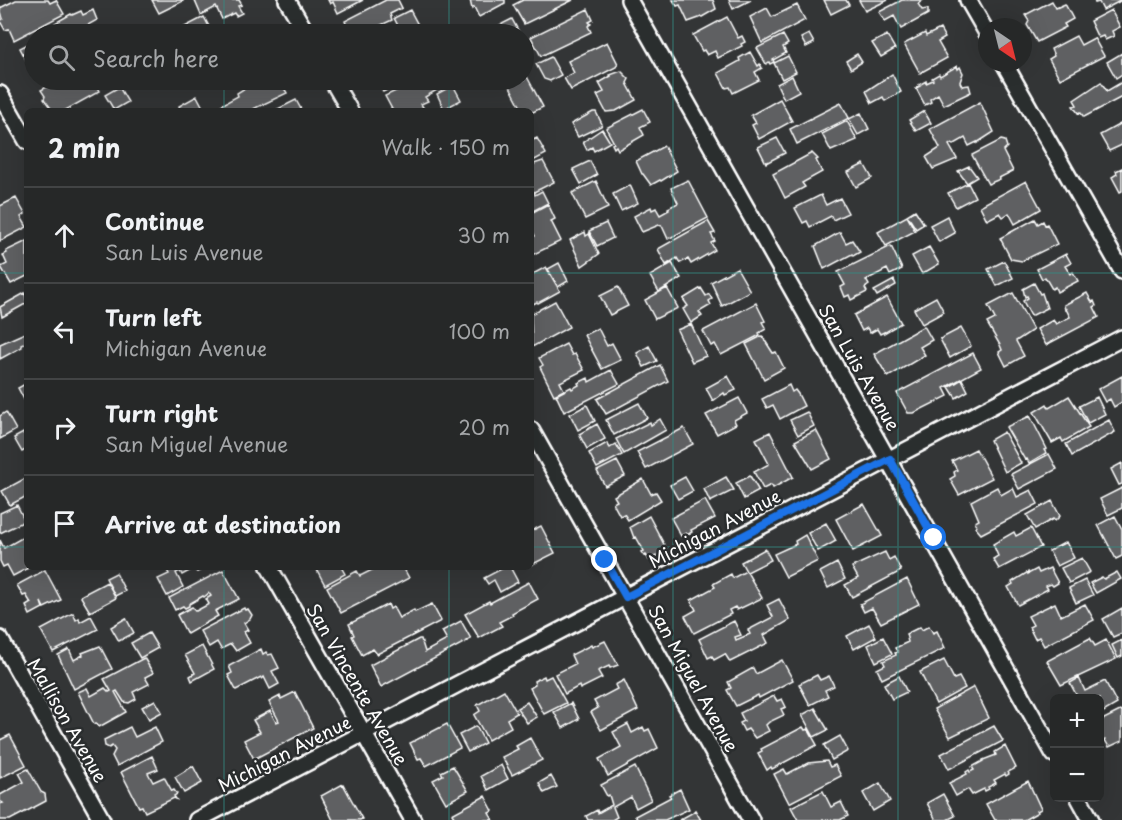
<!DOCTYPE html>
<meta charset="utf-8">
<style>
:root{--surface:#262828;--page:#323434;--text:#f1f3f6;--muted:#a4a6a8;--line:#424445}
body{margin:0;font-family:"Playpen Sans",sans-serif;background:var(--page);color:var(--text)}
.controls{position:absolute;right:18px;bottom:18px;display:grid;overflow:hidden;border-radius:9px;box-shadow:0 6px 24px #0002}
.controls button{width:54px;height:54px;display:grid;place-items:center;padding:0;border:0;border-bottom:2px solid var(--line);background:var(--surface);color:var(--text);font:30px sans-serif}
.compass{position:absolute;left:978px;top:18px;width:54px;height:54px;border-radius:50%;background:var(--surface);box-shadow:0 6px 24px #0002;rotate:145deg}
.stop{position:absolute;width:18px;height:18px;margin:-14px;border:4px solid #1a73e8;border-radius:50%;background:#fff}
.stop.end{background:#1a73e8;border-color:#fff;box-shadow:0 2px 6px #0008}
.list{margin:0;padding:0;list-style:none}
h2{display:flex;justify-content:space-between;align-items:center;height:78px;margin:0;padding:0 24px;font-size:26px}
h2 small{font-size:20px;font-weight:400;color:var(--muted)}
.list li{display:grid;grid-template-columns:39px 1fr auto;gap:18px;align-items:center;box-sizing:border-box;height:96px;padding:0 24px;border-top:2px solid var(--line)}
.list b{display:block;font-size:22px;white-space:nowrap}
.list p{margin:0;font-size:20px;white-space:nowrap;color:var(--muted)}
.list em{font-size:20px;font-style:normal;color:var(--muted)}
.icon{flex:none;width:33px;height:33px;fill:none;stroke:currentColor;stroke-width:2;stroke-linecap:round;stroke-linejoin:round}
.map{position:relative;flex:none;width:1122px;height:820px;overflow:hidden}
.search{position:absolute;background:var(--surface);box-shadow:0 6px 24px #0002;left:24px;top:24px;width:510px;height:66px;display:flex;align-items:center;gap:15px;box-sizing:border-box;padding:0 21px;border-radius:33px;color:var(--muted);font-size:22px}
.panel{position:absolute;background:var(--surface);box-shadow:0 6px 24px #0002;left:24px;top:108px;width:510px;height:462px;border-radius:9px}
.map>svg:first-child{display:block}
</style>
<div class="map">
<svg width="1122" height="820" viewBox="0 0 1122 820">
<rect width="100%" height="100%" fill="#333536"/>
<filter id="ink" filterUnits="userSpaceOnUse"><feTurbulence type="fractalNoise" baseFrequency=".0167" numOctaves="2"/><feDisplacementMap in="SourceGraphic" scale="12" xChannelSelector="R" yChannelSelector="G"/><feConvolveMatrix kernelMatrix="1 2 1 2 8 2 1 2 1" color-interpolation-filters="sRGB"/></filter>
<g filter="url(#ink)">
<path fill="#5f6162" stroke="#fff" stroke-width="1.5" d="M16,0H48L50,3L56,0L64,14L14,40L9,29L5,30L0,21L3,19L0,8Z
M152,0H183V1L159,13Z
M197,0H239L242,5L238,6L242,13L236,16L234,13L222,19L216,7L201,15L195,1Z
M328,0H363L338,13L333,2L330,4Z
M386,0H398L402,8L390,14L392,20L381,25L383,29L372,34H350L345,21Z
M470,0H505V3L479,17L474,7L472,9Z
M523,0H573L524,24L513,5Z
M673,0H713L716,9L702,17L688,22L680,5L677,6Z
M729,0H751L733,9Z
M824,0H846L849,5L831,14Z
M859,0H888L865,11Z
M902,0H923L918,4L922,10L928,9V14L901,29L894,16L885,21L879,12Z
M1094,0H1122L1103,10L1099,2L1095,3Z
M1052,1L1056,8L1065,4L1073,19L1064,24L1066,27L1037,42L1027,25L1029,21L1025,15Z
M797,5L805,20L762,43L750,17L767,8L772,17Z
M588,9L593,20L589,22L591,24L588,26L591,32L541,56L531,37Z
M93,10L97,20L86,26L90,34H61L55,23L71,14L72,15L81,11L83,15Z
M410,10L418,25L402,33L394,18Z
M1111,10L1120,27L1112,31L1114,36L1105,40L1103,36L1098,38L1090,21Z
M204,17L213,34H182L179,30Z
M727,17L738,38L742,36L745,42L741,44L742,46L718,58L715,51L707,55L704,50L702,51L693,35Z
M512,19L520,34H499L496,27Z
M254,24L259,34H234Z
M940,29L945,38L938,42L947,58L920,73L904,44L925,33L926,36Z
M809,34L814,43L806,47L801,38Z
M783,35L788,44L783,47L786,53L773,60L774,62L770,64L769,62L766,64L757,48Z
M887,35L895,49L881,57L872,43Z
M1076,36L1081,45L1094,38L1104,56L1060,79L1049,59L1054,56L1051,49Z
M34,41V75L20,48Z
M607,42L618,64L616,67L571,90L564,78L574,73L568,61Z
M750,52L758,66L760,64L762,68L755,72L759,80L733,93L730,87L726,88L718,73L740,61L739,58Z
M1122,53V74L1116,78L1107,62Z
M857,54L862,62L851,69L846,61Z
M788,56L796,72L782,79L774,63Z
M551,57L561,75L550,81L544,79L536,64Z
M957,66L958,69L960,67L963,73L960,82L962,86L969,85L971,92L944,105L938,94L930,99L931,102L925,105L916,88L920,86L919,85L926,81V83L933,80L932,78L939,74L940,76Z
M524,71L543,107L531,113V111H523L507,81L524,80Z
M621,71L629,79L627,83L636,100L616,111L606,112L597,95L604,92L599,83L611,76L610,75Z
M892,74L901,92L885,101L883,97L872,103L866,91Z
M792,76L799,91L784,99L777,84Z
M60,80H94L100,91L64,111H53L44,99L45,96L41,90Z
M248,80H285L286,81L281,83L287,93L249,111H215L214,109L238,96L237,93L253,83Z
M377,80H397L399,84L383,92Z
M419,80H445L447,84L425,97L428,101L421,104L424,109L419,111H393L385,96Z
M1101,82L1107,91L1122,82V97L1084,117L1080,112L1078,113L1073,106L1077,105L1074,100Z
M453,85L461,100L444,109L437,94Z
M119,87L128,102L114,110L105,95Z
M197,96L205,111H181L179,106Z
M780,99L792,121L759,139L752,125L756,123L751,115Z
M296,100L302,111H274Z
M980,102L994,132L977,143V142L969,146L965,138L953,145L952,143L949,145L957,159L933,169L926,157L940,148L930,129Z
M841,103L849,118L797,144L790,129Z
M643,109L650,122L640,127L644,135L618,150L616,146L614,148L612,144L614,143L606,128Z
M924,111L931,123L916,131L909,120Z
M593,112H596L602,124L601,126L578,137L571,124Z
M861,113L869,129L858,135L849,119Z
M847,121L857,140L831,151L822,134Z
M1122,123V145L1109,151L1100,135Z
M602,129L610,142L594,151L592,147L587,150L583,142Z
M537,138L546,154L531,162V141Z
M777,138L785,153L766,163L758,147Z
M1001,140L1005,141L1007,147L1003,151L1013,171L999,178L1000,179L988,184L972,155Z
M664,146L677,171L661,181L660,180L651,185L643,174H642L636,161Z
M812,153L818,159L816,160L822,172L802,183L805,187L785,198L773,174Z
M543,161L554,182L534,192L535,195L542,191L548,203L531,212V165Z
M590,161L597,175L581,184L573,169Z
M864,164L872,178L856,187L848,172Z
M969,166L977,177L967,183L958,171Z
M1122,168V191L1120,192L1112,177L1117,174L1116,171Z
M688,180L708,218L668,239L662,226L659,225L642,232L634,216L651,207L652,210L656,208L660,215L669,210L668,208L678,203L671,188Z
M596,181L608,208L585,219L572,193Z
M1026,181L1041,209L1015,224L1009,213L1003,217L1000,213L987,220L980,206Z
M968,183L975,197L956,207L948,193Z
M630,185L638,203L621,211L613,194Z
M821,195L826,205L840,198L848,213L833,220L831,216L810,227L807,221L803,223L795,208Z
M16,198L25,214L21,217L27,227L0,241V206Z
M548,204L555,219L551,221L561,241L534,254L531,250V238L535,236L531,228V213Z
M915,210L924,224L916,229L907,215Z
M907,216L915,231L886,246L878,232Z
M947,216L955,233L939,242L930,225Z
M1035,219L1038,224L1043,221L1045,225L1047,224L1057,244L1022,261L1011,259L1000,238Z
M708,221L715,233L711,234L715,241L711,243L715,250L691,264L688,259L680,263L677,258L666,265L658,249Z
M606,223L613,238L597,246L589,231Z
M585,232L586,236L589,234L599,254L582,266L570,240Z
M840,232L846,243L852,240L860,252L853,256L852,254L824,269L815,246Z
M27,241V276L11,284L1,267L7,264L3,255L7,253L6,251Z
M891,246L902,269L890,275L887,269L866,280L869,285L865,288L867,292L851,300L849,295L845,297L841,287L845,285L838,272Z
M929,247L939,264L922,274L912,256Z
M1066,254L1071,263L1065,266L1070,274L1073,272L1078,281L1057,292L1055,287L1052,289L1045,277L1042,279L1037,269Z
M1004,261L1013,278L997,286L988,269Z
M559,263L568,281L558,287L548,269Z
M672,263L681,278L659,292L650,276Z
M546,267L560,291L538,303L537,302L531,305V275Z
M737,268L750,291L722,306L711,282Z
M894,280L896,285L877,296L874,291Z
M1034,283L1040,294L1042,293L1047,308L1031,316L1023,301L1028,298L1027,296L1025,297L1023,289Z
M618,287L628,306L610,315L600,296Z
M667,288L678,308L655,319L645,300Z
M701,288L706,296L709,294L712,299L709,301L711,305L699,312L702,316L691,323L683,309L688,306L683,299Z
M25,293L27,303L2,317L0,307Z
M1013,293L1033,330L1016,341L1024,356L1006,366L999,352L1002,350L1000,345L987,323L995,319L988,306Z
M1087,293L1092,302L1094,301L1096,306L1094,307L1099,317L1046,345L1037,329L1053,320L1056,324L1070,317L1066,309L1065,310L1064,305Z
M887,297L901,323L884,333V332L880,334L877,329L870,333L867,328L862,331L854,315Z
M936,297L944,312L922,324L914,309Z
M555,301L569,327L532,347L531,314Z
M756,303L765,321L762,322L766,329L759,333L760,335L721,355L715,344L711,346L703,331Z
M691,324L706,356L692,362L677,330Z
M924,326L932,340L920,347L925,355L888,377L874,354Z
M598,328L607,346L612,343L621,360L602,369L584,335Z
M961,328L971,346L950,358L940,339Z
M27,332V342L21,345L22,347L0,359V344Z
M762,336L773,353L776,352L784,368L764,379L746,344Z
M566,344L572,355L575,354L584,370L560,382L564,390L554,395L540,367L543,365L539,358Z
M649,346L657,361L644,367L637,353Z
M973,353L981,368L944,388L948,396L914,413H908L897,393Z
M660,365L668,381L606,414L597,399Z
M611,370L619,384L564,412L556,395L571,387L572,389L579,385L578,383L588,378L589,382Z
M728,376L736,390L725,395L724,393L713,401L706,388Z
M1122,376V402L1114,407L1110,399L1105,402L1098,389Z
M962,379L968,391L956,398L949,387Z
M27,383V405L18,388Z
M789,385L792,392L795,390L798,394L804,406L780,419L773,405L767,408L762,399Z
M1069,396L1089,427L1063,442L1061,438L1052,443L1034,412L1047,404L1049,408Z
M1097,397L1105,414L1088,423L1079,406Z
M739,398L747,413L734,420L736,424L717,434L706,415Z
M639,403L647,418L614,435L606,420Z
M587,405L595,421L578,430L570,414Z
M6,412L16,430L0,439V416Z
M807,412L814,426L798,435L790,420Z
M1030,416L1047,449L1044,450L1046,453L1029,463L1027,459L1025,460L1006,427Z
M660,419L666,430L624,454L616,439L650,422L651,425Z
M1109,420L1115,432L1072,456L1066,444Z
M597,424L605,439L587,449L579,434Z
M684,428L693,444L646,469L637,452Z
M816,430L831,459L812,469L795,441Z
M27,431V449L22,452L14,438Z
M770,432L793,477L773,488L771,485L763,489L754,472L769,464L756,439Z
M1004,432L1021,463L1005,472L990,440Z
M607,443L610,448L616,444L622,455L597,468L589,453Z
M976,449L992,478L959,495L950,479L955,476L954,472L957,470L952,461Z
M1049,454L1057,469L1019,489L1011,474Z
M617,461L625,476L605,486L597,471Z
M1122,463V484L1119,485L1111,469Z
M750,476L759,491L744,499L736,483Z
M685,477L693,491L678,499L670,485Z
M726,477L734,490L710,502L704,489Z
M26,478L27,499L25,497L10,505L2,491Z
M643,479L651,494L656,492L661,500L628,520L624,514L620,516L613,503L617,501L614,496Z
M997,487L1001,495L1013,488L1017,497L1031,490L1038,504L981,534L975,527L977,526L975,522L979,520L971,501Z
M1122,488V508L1108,515L1100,499Z
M705,500L715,518L691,530L692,532L687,535L686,533L681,536L671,518Z
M1052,501L1060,516L1055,521L1053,519L1035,529L1027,515Z
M864,504L882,536L853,551L836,519Z
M17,505L25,521L0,533V513Z
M649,516L667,550L649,560L646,555L644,556L641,552L644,551L636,537L634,538L630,527Z
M1115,516L1122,529V556L1116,559L1098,525Z
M826,523L836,541L818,551L808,533Z
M541,526L555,553L531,565V531Z
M1031,528L1041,547L999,569L993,559L998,556L993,544L1014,532L1016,536Z
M27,535V567H30L13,576L7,565L3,567L0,561V540L4,548Z
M805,535L818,561L786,577L774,554L796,544L795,541Z
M1066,542L1074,558L1057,566L1049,551Z
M765,549L771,560L747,572L762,598L737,610L735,607L729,610L731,614L694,633L685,616L696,610L691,600L715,587L713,584L731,574L733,578L746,571L741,562Z
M885,552L889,560L894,557L901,571L852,597L845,585L858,578L852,567Z
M1082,558L1090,572L1069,583L1061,568Z
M837,563L845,579L828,588L820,572Z
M165,567H207L197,572L193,569L182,575L180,571L176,573L183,587L167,596L158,579L169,574Z
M322,567H341L345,574L325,585L317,570Z
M378,567H403L409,578L341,613L327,587L357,571L360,576Z
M505,567H510L518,582L500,592L494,580L488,584L484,578Z
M1050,568L1058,583L1053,586L1051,584L1046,586L1048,589L1018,605L1008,587L1013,584L1012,582L1028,572V574L1037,569L1039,573Z
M45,570L61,600L44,608L41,602L43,608L30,615L26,606L31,603L26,595L23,596L17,585Z
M223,570L239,599L215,611L218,616L187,634L177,615L192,607L196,611L209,604L206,599L211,596L209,593L204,597L203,596L189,604V606L185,608L183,606L175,610L169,598Z
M1117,572L1121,579L1096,593L1090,583L1102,577L1104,579Z
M116,573L125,591L115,596L106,578Z
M907,579L919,604L881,623L872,608L864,612L860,604Z
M1085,580L1093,595L1076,603L1069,588Z
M107,582L116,598L90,612L81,597L82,595Z
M529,582L538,599L512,613L513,615L499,622L502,626L479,638L465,614L489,601L490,603Z
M779,599L790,620L764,635L768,643L730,662L725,654L714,660L712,656L708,658L699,639L734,621L741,635L735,637L736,640L750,634L748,630L773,617L767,605Z
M1055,603L1061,616L1085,604L1094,620L1044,646L1039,637L1035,639L1029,627L1033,625L1028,616Z
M388,604L390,609L393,607L399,618L414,610L415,612L432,604L441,621L377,654L373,649L362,655L352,636L354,635L349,624Z
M244,608L245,610L248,609L252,615L250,619L244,623L248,630L244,632L250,643L236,651L231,644L221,649L217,642L209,647L200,631Z
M1122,608V633L1113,637L1103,619Z
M73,613L76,620L79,618L80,622L91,616L98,629L53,652L41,630Z
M126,618L134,633L119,641L111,627Z
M461,621L471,639L381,687L370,665L419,639H421L425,652L447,640L442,631Z
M869,624L876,637L854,649L847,636Z
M929,626L933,633L937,631L945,648L882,679L877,669L885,665L883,661L896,655L895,653L898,652L895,648L908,642L906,634L920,627L922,630Z
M149,633L158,648L140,658L131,643Z
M883,637L892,654L876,662L868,645Z
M1090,638L1095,646L1106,640L1116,659L1061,685L1047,661Z
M1122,640V656L1118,658L1112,645Z
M605,641L618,665L610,668L609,666L598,671L602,678L580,689L579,686L565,694L555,674L575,664L571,655L591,645L592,647Z
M100,646L112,669L74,689L58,655L69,649L74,660L83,655L82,653Z
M202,646L214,669L192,681L190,676L195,673L185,655Z
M261,649L263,654L266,652L268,655L272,654L279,668L272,671L279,684L270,689L264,677L262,679L261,677L236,690L228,675L232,673L229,666Z
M144,658L153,673L145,677L149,684L133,692L136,699L129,703L124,702L117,691L115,692L126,712L99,727L96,723L94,724L78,692L87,688L91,696L105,688L109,692L111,691L104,679Z
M782,660L793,680L759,698L758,695L736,706L727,690L731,688L728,682L753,668L756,674Z
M944,660L954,679L959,677L965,688L936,704L920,672Z
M817,675L820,680L829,676L834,686L825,690L828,696L810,705L799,684Z
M544,676L545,679L551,676L566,703L544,714L530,688L535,685L534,681Z
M899,676L907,692L892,699L884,684Z
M1079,678L1085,691L1105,681L1117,704L1100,714V698H1078L1070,683Z
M624,680L638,710L601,730L591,712L598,708L594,701L617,689L615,685Z
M974,687L989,718L950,737L934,709Z
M504,690L517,713L507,719L511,727L488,740L474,715L480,711L477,705Z
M295,692L313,728L254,759L244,740L260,732L253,720L270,711L276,722L279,721L269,702L280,696L281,699Z
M774,696L777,701L782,699L786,707L781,709L784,715L769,722L766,725L769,731L755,738L748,729L744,731L740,723L744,721L740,713Z
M155,700L162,712L149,719L142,707Z
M527,702L537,717L527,723L517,708Z
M571,703L579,719L563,728L554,712Z
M815,708L828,730L814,737L802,715Z
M1122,710V741L1109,747L1105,740L1103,741L1100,737V721Z
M447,724L460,748L426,766L421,758L418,759L410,743Z
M628,724L632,733L643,727L645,731L649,729L658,748L608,776L599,759L621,747L613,732Z
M476,726L485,743L468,752L459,735Z
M994,726L1003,741L949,769L941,754Z
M130,727L135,737L155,727L162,742L117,766L112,756L115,750L112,746L109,748L105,746L104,740Z
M803,727L805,730L808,729L817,745L772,769L771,767L767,770L758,753L762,751L761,749Z
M10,735L26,765L0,778V740Z
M840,736L848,751L832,760L824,745Z
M530,738L542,760L512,775L502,757L518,749L516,746Z
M1005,746L1016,768L1008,772L1009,774L1006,776L1005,774L994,780L996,783L988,787L989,789L985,791L984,789L972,795L968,789L956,796L949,783L967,774L966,772L969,770L970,772L974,770L972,767L983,761V760L996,755L995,752Z
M152,756L158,769L148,773L153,782L164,777L172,791L174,790L177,794L174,796L176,799L174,798L145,812L142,806L139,807L121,772Z
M827,761L830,767L835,765L841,776L789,803L774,774L784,769L787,774L808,763Z
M501,765L508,779L488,790L481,776Z
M193,766L202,783L184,793L175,777Z
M453,766L468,791L446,803L433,780L443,775L441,772Z
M635,767L651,800L636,808L631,797L613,807L617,817L612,820H588L586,816L597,810L598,813L612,805L609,795L607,796L601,785Z
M28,769L41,792L45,794L46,801L10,820H0V804L3,803L0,801V795L24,782L19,773Z
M551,776L557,787L544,793L539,783Z
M1028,781L1041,809L1037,811L1038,812L1024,820H995L986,804Z
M880,783L890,801L873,811L863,793Z
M343,784L362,819L360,820H333L321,796Z
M680,789L689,809L665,820H638L635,816L671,797L669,795Z
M823,791L831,807L841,802L848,816L840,820H798L791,807Z
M943,794L955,816L947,820H936L927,803Z
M485,796L493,811L489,813L493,820H456L452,814Z
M695,810L701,820H679L692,813Z"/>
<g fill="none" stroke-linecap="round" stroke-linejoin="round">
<defs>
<path id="minor" d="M287,0L307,34
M629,0L1054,754
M968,0L987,33
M1004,63L1122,271
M332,80L350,111
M0,94L27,141
M531,430L751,820
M269,567L413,820
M0,639L102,820
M1079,798L1091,820
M197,820L1122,338"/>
</defs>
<use href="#minor" stroke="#fff" stroke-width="20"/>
<use href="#minor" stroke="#2a2d2e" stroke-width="15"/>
</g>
</g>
<g fill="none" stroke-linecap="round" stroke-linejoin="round" filter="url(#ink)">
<path stroke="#1a73e8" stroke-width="8" d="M605,560L626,597L890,459L934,538"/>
</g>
<path fill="none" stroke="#338b84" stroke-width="1.5" stroke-opacity="0.55" d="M224,0V34M449,0V34M673,0V820M898,0V820M224,80V111M449,80V111M0,273H27M531,273H1122M0,547H27M531,547H1122M224,567V820M449,567V820"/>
<g text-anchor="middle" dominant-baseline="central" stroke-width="5" stroke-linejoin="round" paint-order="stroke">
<g font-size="18" fill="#fff" stroke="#2a2d2e">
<text transform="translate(860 367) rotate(60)">San Luis Avenue</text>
<text transform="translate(714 528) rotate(-28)">Michigan Avenue</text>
<text transform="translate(694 678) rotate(61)">San Miguel Avenue</text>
<text transform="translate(358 684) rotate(60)">San Vincente Avenue</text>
<text transform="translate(68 720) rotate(60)">Mallison Avenue</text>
<text transform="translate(284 753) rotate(-27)">Michigan Avenue</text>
</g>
</g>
</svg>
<div class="controls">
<button>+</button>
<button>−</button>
</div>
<svg class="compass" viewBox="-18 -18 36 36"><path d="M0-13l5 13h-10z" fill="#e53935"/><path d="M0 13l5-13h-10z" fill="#a4a6a8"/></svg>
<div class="stop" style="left:934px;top:538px"></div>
<div class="stop end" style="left:605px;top:560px"></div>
<div class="search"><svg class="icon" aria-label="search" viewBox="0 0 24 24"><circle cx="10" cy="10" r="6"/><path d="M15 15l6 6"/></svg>Search here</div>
<section class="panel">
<h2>2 min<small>Walk · 150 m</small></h2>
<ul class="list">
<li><svg class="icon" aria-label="ahead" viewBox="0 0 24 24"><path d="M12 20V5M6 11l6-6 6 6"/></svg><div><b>Continue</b><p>San Luis Avenue</p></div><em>30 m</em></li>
<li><svg class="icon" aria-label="left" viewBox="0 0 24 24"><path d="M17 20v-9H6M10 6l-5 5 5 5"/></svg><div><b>Turn left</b><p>Michigan Avenue</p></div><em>100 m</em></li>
<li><svg class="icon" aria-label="right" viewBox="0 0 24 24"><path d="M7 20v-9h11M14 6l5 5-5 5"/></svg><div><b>Turn right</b><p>San Miguel Avenue</p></div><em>20 m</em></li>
<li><svg class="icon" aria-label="arrive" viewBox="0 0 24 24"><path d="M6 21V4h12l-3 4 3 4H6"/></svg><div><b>Arrive at destination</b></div></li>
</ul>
</section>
</div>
